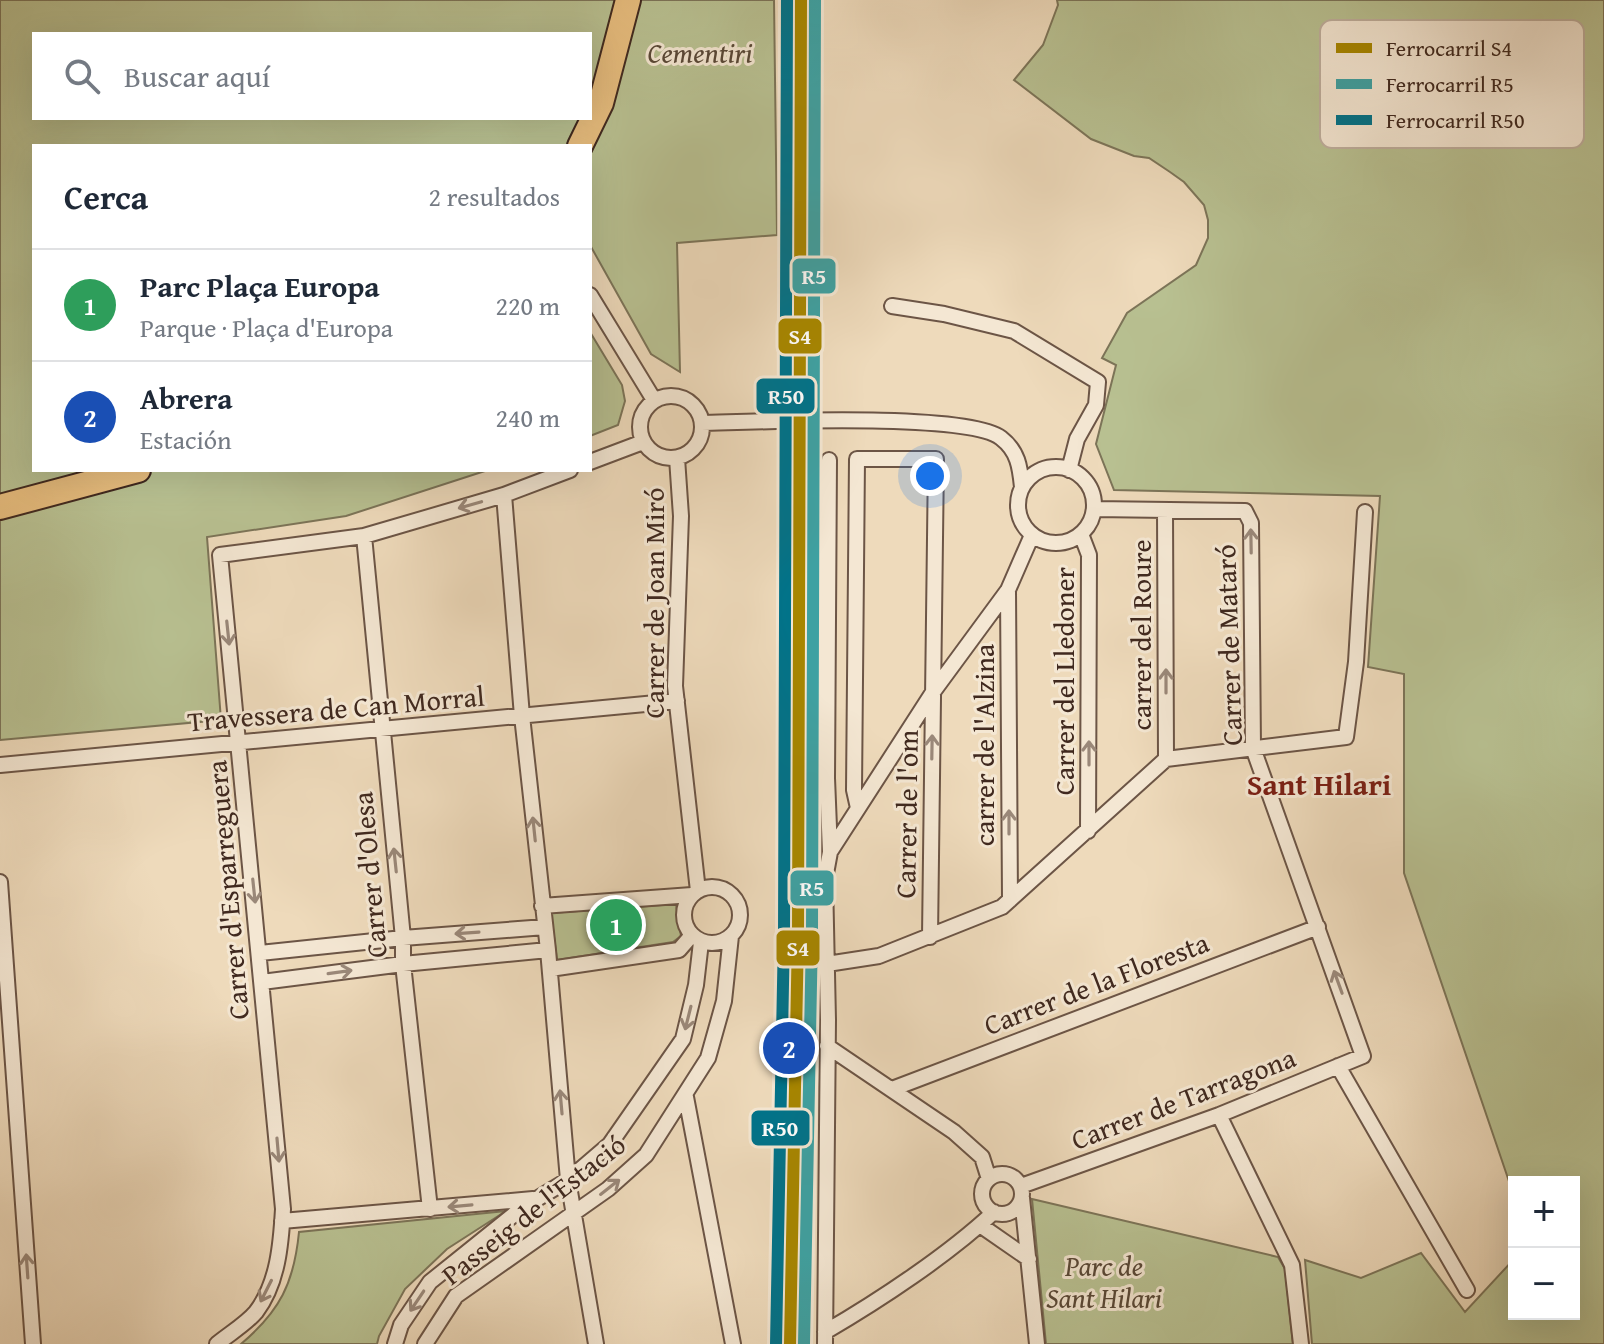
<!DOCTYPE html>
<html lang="es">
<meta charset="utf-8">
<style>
:root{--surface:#fff;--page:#f2f2f3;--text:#1f2937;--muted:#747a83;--line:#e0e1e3;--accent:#0f766e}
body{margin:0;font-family:"Gentium Book Plus",serif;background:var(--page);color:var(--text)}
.controls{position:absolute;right:24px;bottom:24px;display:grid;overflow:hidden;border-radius:0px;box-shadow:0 8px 32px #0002}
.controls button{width:72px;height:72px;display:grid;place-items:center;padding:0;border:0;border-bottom:2px solid var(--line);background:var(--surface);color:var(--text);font:40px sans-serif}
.you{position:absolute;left:930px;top:476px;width:28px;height:28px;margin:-20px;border:6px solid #fff;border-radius:50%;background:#1a73e8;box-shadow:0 0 0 12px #1a73e833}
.badge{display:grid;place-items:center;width:52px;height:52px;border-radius:50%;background:var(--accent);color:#fff;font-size:26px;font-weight:700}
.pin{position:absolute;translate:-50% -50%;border:4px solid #fff;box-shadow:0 2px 8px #0006}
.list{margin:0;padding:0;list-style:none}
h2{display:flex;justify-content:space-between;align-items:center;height:104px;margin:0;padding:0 32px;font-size:34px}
h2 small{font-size:26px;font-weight:400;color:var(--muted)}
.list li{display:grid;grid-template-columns:52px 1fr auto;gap:24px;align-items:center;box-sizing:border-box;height:112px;padding:0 32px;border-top:2px solid var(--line)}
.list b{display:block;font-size:30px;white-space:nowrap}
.list p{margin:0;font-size:26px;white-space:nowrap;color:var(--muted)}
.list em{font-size:26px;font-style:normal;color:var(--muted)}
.icon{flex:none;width:44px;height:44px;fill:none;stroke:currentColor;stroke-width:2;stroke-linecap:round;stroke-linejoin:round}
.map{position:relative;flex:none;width:1604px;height:1344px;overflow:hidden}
.search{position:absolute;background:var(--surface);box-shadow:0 8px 32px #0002;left:32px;top:32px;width:560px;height:88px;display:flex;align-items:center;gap:20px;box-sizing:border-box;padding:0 28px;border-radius:0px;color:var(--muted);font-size:30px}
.panel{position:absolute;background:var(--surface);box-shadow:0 8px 32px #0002;left:32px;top:144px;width:560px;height:328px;border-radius:0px}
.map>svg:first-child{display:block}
</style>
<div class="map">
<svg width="1604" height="1344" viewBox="0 0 1604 1344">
<rect width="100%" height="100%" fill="#eedabb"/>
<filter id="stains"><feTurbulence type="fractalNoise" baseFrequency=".0025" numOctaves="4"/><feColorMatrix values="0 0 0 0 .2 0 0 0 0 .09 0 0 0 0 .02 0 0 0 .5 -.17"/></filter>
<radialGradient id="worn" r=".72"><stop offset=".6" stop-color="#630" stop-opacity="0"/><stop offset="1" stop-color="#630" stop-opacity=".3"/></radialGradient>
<path fill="#b8c091" stroke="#7c7458" stroke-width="2" fill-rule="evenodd" d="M0,0H774L777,235L677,243L680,372L651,354L590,245V146H34V470H488L346,516L207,537L221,720L0,740ZM34,34H590V118H34Z
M1057,0H1604V1344H1312L1305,1260L1361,1278L1421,1253L1465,1312L1514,1259V1314H1574V1182H1514V1196L1404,873V674L1368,667L1380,496L1114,490L1096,444L1116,365L1102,358L1127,313L1196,265L1208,238V220L1204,205L1184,182L1170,172L1149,158L1134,156L1091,139L1014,80L1043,45L1058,5Z
M590,332L622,385L625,401L618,425L590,436Z
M676,904L681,936L673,942L557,960L551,913Z
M1032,1199L1278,1257L1285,1269L1293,1344H1046Z
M506,1211L447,1249L405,1289L379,1336L377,1344H241C280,1311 294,1283 299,1232Z"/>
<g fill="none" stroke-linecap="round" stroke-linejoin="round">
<defs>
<path id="minor" d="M590,295L654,400
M892,306L944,314L1014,331L1098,382L1096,405L1077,439L1069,470
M640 427a31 31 0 1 1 62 0a31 31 0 1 1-62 0Z
M702,423C754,422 968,412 1001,438C1018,451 1020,467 1022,487
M677,458L681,516L675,686L698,891
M590,462L643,442
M1018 505a38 38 0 1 1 76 0a38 38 0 1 1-76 0Z
M504,495L522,716L548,950L568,1180L596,1344
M1165,510L1166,759
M1081,534L1089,555L1088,831
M364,536L403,938V964L430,1209
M1008,590L1010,900
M0,765L677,701
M858,808L854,790L857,459H936L930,937
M830,852L933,692L1008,590L1032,535
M0,882L33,1344
M684 915a28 28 0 1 1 56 0a28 28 0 1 1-56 0Z
M542,906L692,895
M260,953L403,938L545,927
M827,964L879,956L1002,907L1166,759L1346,737L1356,662L1365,512
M550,969L679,950L692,935
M262,982L403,964L548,950
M827,1046L954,1132L982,1157L989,1179
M1338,1066L1467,1290
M892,1089L1318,927
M686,1097L733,1344
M1219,1115L1292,1265L1301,1344
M982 1194a20 20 0 1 1 40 0a20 20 0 1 1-40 0Z
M1021,1186L1219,1115L1363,1056L1253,748L1251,523L1245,511L1094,509
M1022,1198L1037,1344
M282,1221L533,1199
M980,1225L1029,1259
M825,1332C880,1300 948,1255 994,1212
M217,1344C229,1334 246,1324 256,1312C278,1283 281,1244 283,1209L220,555L364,536L504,495L570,470
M395,1344L401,1325L430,1282L522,1208L568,1180L610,1144L683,1039L696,985L701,942
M425,1344L456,1296L608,1189L646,1155L708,1058L724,1001L731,936
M825,1344L828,1020L825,879L830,852L827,778L829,460"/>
<path id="trunk" d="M580,146L601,103L628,0
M0,507L138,470"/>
</defs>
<use href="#minor" stroke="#6c5546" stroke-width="18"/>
<use href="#trunk" stroke="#40291f" stroke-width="28"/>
<use href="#minor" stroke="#f4e7d3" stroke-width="14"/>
<use href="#trunk" stroke="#e7bd7e" stroke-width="24"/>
<defs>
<path id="rail-1" d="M790,1344L798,933L801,0"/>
<path id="rail-2" d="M804,1344L812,933L815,0"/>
<path id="rail-3" d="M776,1344L784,933L787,0"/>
</defs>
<use href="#rail-1" stroke="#f4e7d3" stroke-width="18"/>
<use href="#rail-2" stroke="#f4e7d3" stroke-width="18"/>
<use href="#rail-3" stroke="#f4e7d3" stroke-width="18"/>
<use href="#rail-1" stroke="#a78600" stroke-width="12"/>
<use href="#rail-2" stroke="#3ea1a2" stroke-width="12"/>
<use href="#rail-3" stroke="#00738a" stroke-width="12"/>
</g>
<defs><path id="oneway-shaft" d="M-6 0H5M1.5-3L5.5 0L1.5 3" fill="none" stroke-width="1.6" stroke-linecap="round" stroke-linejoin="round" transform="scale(2)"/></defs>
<g stroke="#9a8879">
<use href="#oneway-shaft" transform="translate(470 505) rotate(164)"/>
<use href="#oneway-shaft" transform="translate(1251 541) rotate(-91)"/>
<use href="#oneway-shaft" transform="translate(228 633) rotate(84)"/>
<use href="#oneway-shaft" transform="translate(1166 681) rotate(-90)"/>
<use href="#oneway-shaft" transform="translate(932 747) rotate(-89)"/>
<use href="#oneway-shaft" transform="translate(1089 753) rotate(-90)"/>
<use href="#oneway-shaft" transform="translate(1009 822) rotate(-90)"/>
<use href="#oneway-shaft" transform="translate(534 829) rotate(-96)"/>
<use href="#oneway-shaft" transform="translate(395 860) rotate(-96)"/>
<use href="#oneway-shaft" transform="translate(254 891) rotate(84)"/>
<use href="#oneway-shaft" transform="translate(467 933) rotate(176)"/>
<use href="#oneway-shaft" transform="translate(340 972) rotate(-8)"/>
<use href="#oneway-shaft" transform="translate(1338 982) rotate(-110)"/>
<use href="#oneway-shaft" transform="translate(688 1018) rotate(104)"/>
<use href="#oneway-shaft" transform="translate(561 1102) rotate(-95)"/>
<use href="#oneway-shaft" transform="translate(278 1150) rotate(85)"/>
<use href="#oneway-shaft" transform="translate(610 1187) rotate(-38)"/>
<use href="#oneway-shaft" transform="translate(460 1206) rotate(175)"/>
<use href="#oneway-shaft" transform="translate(27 1266) rotate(-94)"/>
<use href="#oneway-shaft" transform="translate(266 1291) rotate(117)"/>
<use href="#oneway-shaft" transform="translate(417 1301) rotate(124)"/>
</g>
<g text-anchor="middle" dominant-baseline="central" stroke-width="6" stroke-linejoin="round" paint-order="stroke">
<g font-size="28" font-style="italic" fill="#584736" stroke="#f4e7d3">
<text x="700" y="52">Cementiri</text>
<text x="1104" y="1265">Parc de<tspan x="1104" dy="32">Sant Hilari</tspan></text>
</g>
<g font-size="28" fill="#40291f" stroke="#f4e7d3">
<text transform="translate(653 603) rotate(-90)">Carrer de Joan Miró</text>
<text transform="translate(1140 635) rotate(-90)">carrer del Roure</text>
<text transform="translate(1228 645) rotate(-92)">Carrer de Mataró</text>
<text transform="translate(1063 681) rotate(-90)">Carrer del Lledoner</text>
<text transform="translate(336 708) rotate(-5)">Travessera de Can Morral</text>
<text transform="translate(983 745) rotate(-90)">carrer de l'Alzina</text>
<text transform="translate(906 814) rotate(-89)">Carrer de l'om</text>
<text transform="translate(369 875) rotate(-95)">Carrer d'Olesa</text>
<text transform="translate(227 890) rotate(-95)">Carrer d'Esparreguera</text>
<text transform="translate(1096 983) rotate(-21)">Carrer de la Floresta</text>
<text transform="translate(1183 1098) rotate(-21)">Carrer de Tarragona</text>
<text transform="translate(533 1209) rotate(-38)">Passeig de l'Estació</text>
</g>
<g font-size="30" font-weight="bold" fill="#7a1f14" stroke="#f4e7d3">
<text x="1319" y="784">Sant Hilari</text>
</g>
</g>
<rect x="1320" y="20" width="264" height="128" rx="12" fill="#f4e7d3" stroke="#beae9d" stroke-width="2"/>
<rect x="1336" y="43" width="36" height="10" fill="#a78600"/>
<rect x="1336" y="79" width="36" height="10" fill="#3ea1a2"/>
<rect x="1336" y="115" width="36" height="10" fill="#00738a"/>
<g font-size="22" fill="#40291f">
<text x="1386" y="56">Ferrocarril S4</text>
<text x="1386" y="92">Ferrocarril R5</text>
<text x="1386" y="128">Ferrocarril R50</text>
</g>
<g stroke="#f4e7d3" stroke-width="3">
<rect x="791" y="257" width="46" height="38" rx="8" fill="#3ea1a2"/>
<rect x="777" y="317" width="46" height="38" rx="8" fill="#a78600"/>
<rect x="755" y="377" width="61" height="38" rx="8" fill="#00738a"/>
<rect x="789" y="869" width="46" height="38" rx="8" fill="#3ea1a2"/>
<rect x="775" y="929" width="46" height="38" rx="8" fill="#a78600"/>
<rect x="750" y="1109" width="61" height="38" rx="8" fill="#00738a"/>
</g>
<g font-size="22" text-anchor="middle" font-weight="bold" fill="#fff">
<text x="814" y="284">R5</text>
<text x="800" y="344">S4</text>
<text x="786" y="404">R50</text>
<text x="812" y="896">R5</text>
<text x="798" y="956">S4</text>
<text x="780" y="1136">R50</text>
</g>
<rect width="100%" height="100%" filter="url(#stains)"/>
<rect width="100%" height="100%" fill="url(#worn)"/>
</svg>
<div class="controls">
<button>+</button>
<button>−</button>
</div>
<div class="you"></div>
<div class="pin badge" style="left:616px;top:925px;background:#2e9e5b">1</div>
<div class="pin badge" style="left:789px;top:1048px;background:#1a4fb4">2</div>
<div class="search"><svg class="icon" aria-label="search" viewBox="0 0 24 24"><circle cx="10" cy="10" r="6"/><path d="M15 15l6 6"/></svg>Buscar aquí</div>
<section class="panel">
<h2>Cerca<small>2 resultados</small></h2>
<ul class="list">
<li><span class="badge" style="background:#2e9e5b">1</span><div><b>Parc Plaça Europa</b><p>Parque · Plaça d'Europa</p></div><em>220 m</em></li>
<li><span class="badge" style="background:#1a4fb4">2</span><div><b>Abrera</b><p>Estación</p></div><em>240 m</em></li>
</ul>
</section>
</div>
